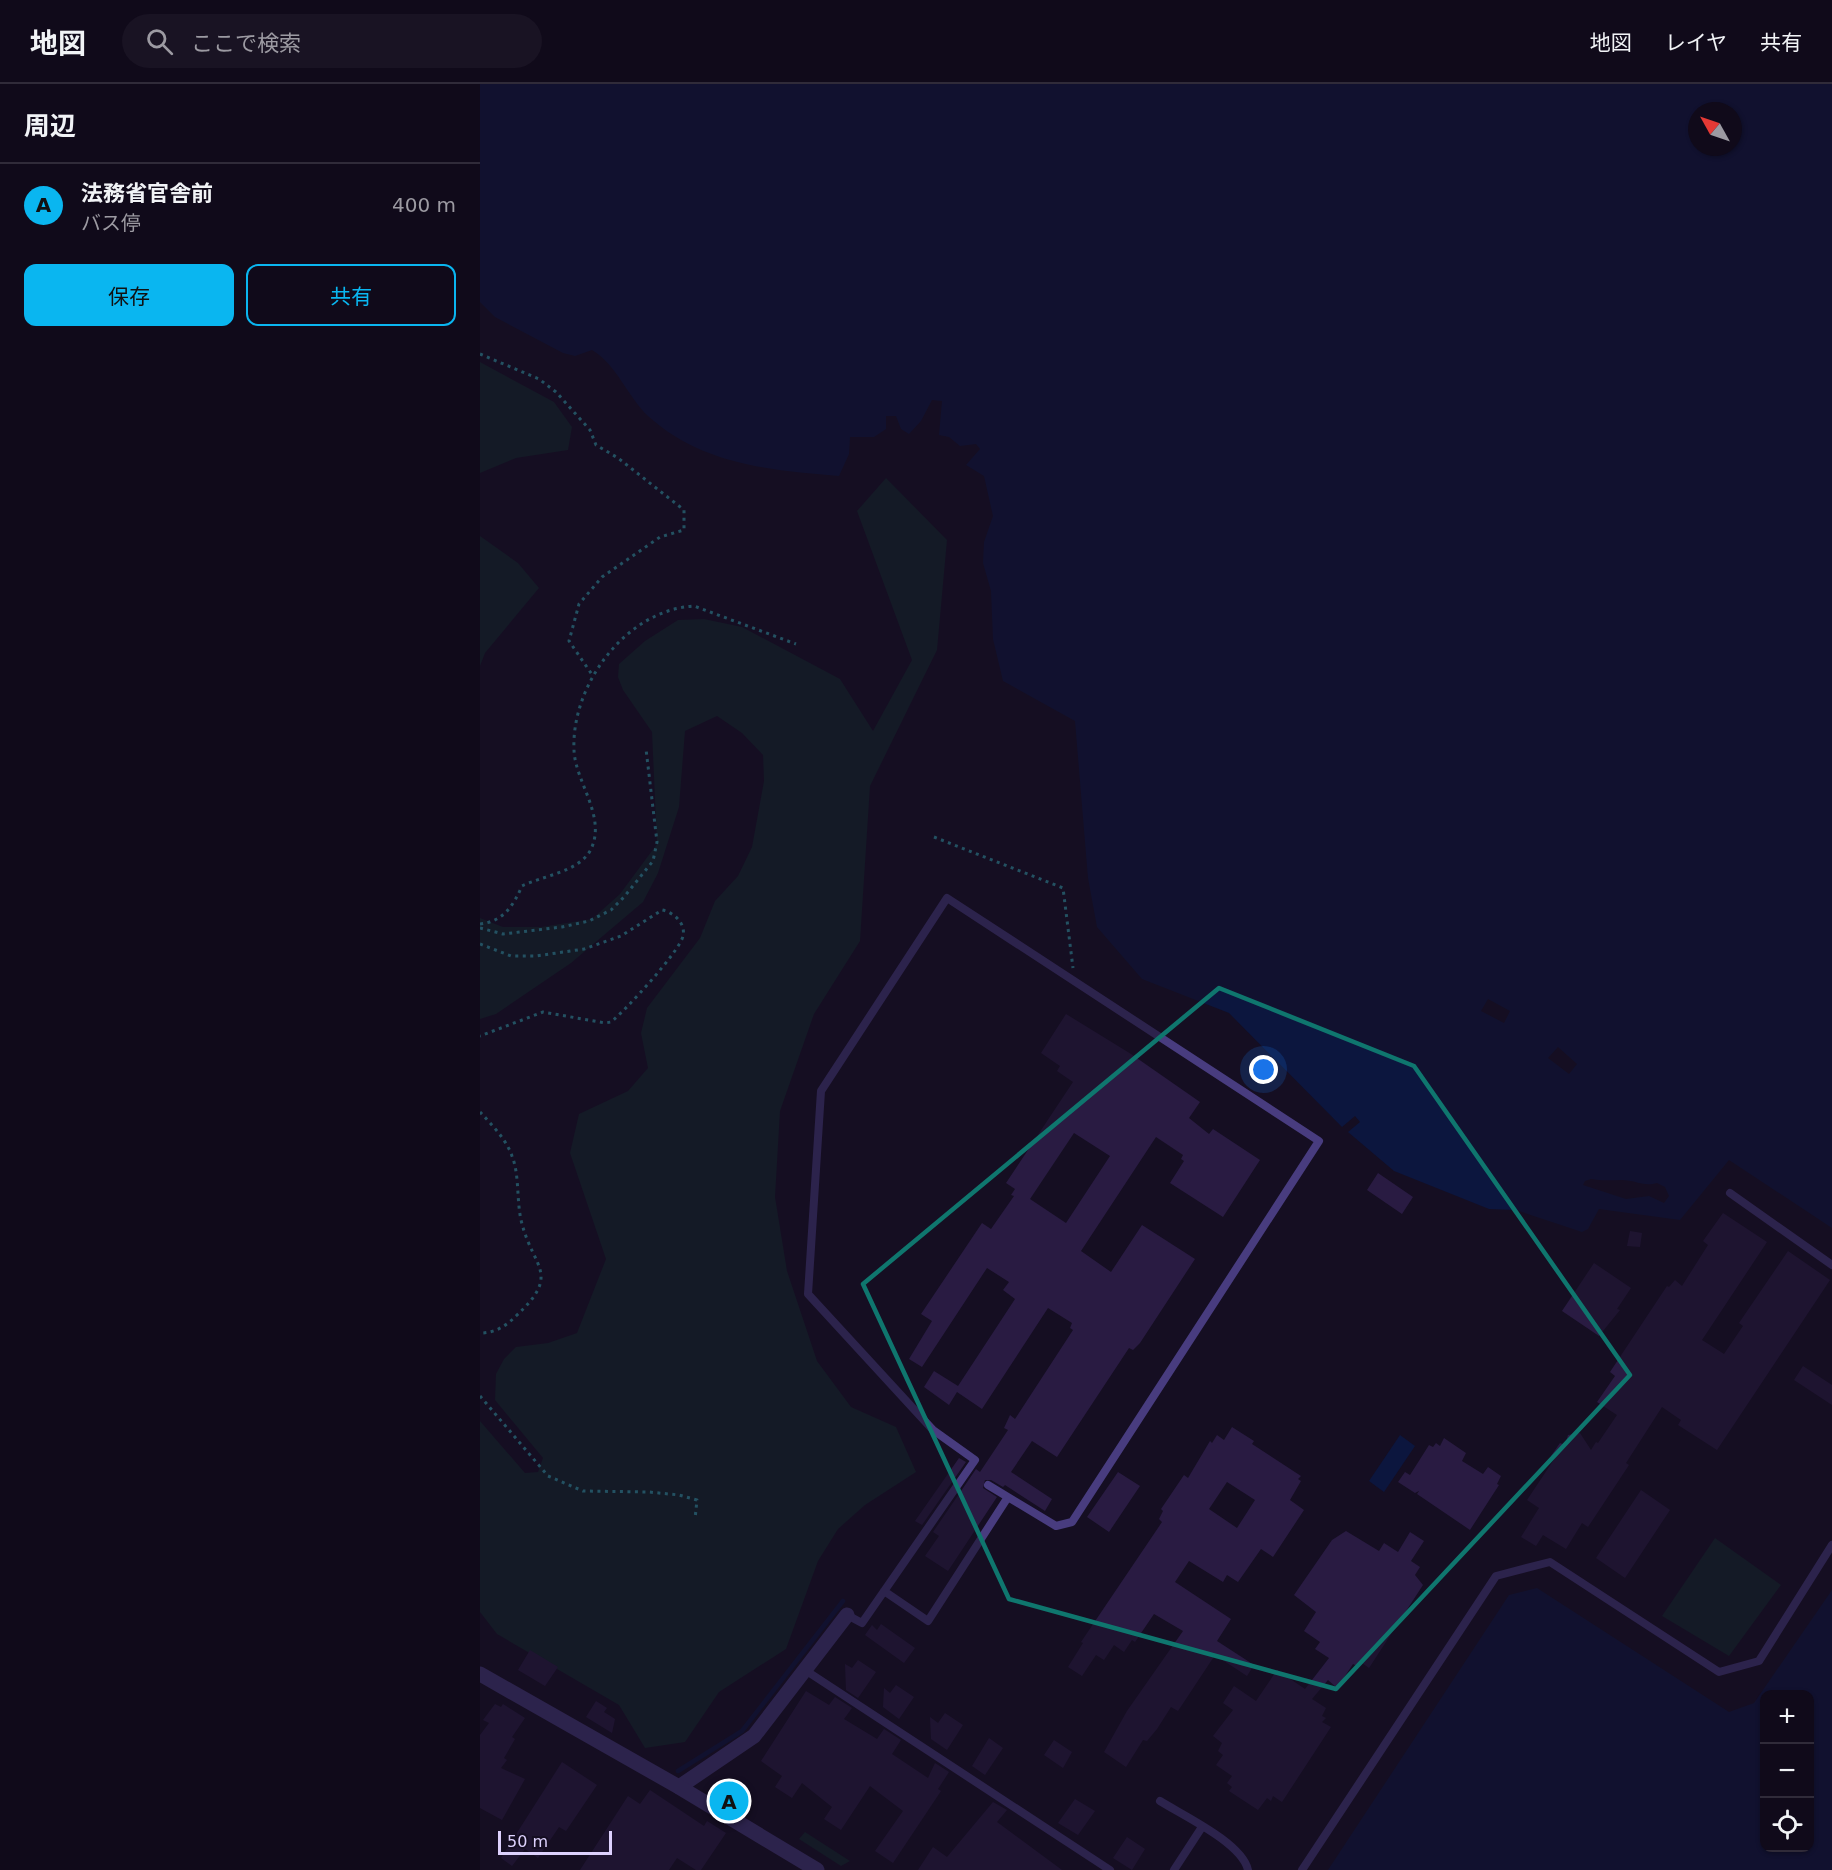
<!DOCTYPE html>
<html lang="ja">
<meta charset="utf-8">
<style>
:root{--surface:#100a1a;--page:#191323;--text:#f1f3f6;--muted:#9c9aa2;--line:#302b39;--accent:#0ab6f0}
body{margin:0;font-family:"DejaVu Sans","Noto Sans JP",sans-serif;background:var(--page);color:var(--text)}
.controls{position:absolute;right:18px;bottom:18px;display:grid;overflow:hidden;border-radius:12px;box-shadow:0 2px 4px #0004}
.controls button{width:54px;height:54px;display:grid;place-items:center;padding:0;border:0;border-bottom:2px solid var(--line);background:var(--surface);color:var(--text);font:30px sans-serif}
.compass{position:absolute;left:1208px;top:18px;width:54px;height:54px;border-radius:50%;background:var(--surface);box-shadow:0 2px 4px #0004;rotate:310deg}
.scale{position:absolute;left:18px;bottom:15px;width:114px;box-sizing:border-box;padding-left:6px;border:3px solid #ddd1fd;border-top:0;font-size:16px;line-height:21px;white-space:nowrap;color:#ddd1fd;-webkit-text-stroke:4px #150e22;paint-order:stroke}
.you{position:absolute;left:784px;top:986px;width:21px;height:21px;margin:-15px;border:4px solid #fff;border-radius:50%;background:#1a73e8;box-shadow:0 0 0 9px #1a73e833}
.badge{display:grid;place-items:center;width:39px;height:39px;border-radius:50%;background:var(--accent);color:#111;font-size:20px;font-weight:700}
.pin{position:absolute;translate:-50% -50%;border:3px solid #fff;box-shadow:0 2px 6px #0006}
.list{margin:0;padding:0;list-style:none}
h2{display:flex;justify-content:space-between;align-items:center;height:78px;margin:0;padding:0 24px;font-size:26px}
h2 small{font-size:20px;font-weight:400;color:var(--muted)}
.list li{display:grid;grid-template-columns:39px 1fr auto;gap:18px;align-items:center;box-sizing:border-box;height:84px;padding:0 24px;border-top:2px solid var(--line)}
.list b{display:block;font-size:22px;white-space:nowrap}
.list p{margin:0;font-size:20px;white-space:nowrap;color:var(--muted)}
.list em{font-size:20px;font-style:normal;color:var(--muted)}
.actions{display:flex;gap:12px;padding:18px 24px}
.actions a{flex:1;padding:14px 0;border:2px solid var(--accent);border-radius:12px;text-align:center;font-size:21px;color:var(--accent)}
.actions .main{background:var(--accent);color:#111}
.icon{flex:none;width:33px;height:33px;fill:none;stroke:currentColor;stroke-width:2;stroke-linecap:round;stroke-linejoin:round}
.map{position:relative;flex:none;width:1352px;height:1786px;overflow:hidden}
header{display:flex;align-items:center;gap:36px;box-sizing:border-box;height:84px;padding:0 30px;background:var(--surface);border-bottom:2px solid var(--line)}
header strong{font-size:28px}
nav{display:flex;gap:33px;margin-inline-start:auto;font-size:21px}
.search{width:420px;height:54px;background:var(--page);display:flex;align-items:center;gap:15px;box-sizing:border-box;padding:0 21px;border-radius:33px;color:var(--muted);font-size:22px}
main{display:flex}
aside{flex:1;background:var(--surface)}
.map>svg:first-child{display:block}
</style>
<header>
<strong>地図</strong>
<div class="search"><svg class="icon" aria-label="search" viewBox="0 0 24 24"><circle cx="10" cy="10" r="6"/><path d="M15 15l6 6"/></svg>ここで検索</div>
<nav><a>地図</a><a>レイヤ</a><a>共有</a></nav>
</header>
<main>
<aside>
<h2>周辺<small></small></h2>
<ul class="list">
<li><span class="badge">A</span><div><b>法務省官舎前</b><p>バス停</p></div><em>400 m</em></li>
</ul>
<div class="actions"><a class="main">保存</a><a>共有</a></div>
</aside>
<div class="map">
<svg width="1352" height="1786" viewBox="0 0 1352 1786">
<rect width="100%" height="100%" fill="#150e22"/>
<path fill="#12282b" d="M0,278L74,318L92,343L88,366L36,374L0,389Z
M406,394L467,456L457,566L390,702L380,857L334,930L300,1027L295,1113L307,1187L337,1277L371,1323L416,1343L436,1388L385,1421L358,1445L338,1477L306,1565L239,1608L205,1658L165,1664L139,1621L17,1550L0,1528V1337L45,1389L58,1388L63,1374L15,1316L16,1290L24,1275L36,1263L68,1259L97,1249L126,1175L90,1069L99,1030L148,1007L168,984L161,949L167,924L220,854L235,817L258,792L272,763L284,697L283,671L262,649L237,632L205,647L199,723L178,789L163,818L91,879L16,930L0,935V834L23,843H61L112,835L140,810L177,760L172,648L143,606L138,593L139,580L165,557L198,536L224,535L262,543L360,595L393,647L432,576L377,427Z
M0,452L38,479L59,504L5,569L0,582Z
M1235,1454L1301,1501L1249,1572L1182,1532Z
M325,1748L370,1777L361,1782L319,1755Z"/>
<path fill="#0c163e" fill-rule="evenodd" d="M0,0H1352V1144L1249,1076L1200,1136L1119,1125L1108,1145L1102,1148L1036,1126L1009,1125L914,1087L868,1048L880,1038L875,1032L862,1043L749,929L662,895L617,843L608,794L595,637L523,597L513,555L511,507L503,479L504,458L513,432L504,392L486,381L500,365L496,360L480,362L469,353L459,351L462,317L452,316L441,337L429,350L421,345L416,332H406V345L394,353H370L369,370L359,392C290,386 222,381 168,332C147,312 137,281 112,266L95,272L83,269L15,233L0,218ZM1217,27H1253V63H1217ZM1008,915L1030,927L1024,939L1001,927ZM1078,963L1097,980L1089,990L1068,974ZM1111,1095C1122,1097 1131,1096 1142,1096C1155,1096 1163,1103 1177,1099L1185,1103L1189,1112L1184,1119L1169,1112L1146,1115L1103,1101L1105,1097Z
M920,1351L935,1362L904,1408L889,1397Z
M1057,1504L1249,1628L1274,1619L1352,1506V1786H848L1029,1511ZM1330,1610V1764H1284V1610Z"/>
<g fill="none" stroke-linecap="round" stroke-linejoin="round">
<path stroke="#0c163e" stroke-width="4.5" d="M198,1687L262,1647L363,1517"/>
</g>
<path fill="#291b42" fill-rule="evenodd" d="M586,930L651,970L720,1018L709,1034L729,1050L733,1045L780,1076L743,1133L690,1099L704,1077L701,1075L703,1071L676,1053L601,1167L631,1188L662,1141L715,1175L660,1259L653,1266L649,1264L577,1373L552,1357L531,1388L572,1415L565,1427L525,1401L523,1403L511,1396H505L503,1404L517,1413L468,1487L445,1472L459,1452L453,1448L496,1385L500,1388L528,1346L524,1344L530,1331L535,1335L593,1246L590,1244L592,1239L568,1224L502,1325L477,1308L469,1321L444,1303L454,1287L478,1302L535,1215L523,1206L529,1198L507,1184L442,1283L429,1275L452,1237L441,1230L502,1139L511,1145L534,1112L531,1111L535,1105L526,1099L593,998L577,987L580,982L561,969ZM594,1049L630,1072L586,1139L550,1115Z
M898,1089L933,1113L922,1130L887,1106Z
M1243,1129L1287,1158L1222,1256L1244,1270L1263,1242L1259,1239L1308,1167L1350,1196L1237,1366L1198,1341L1201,1336L1182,1323L1146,1379L1149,1381L1108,1443L1102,1439L1086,1465L1063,1451L1056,1462L1041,1453L1059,1424L1047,1416L1075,1374L1071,1372L1080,1359L1085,1361L1088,1351L1100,1349L1111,1366L1116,1358L1118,1359L1137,1331L1117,1318L1135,1292L1130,1288L1187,1202L1189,1203L1195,1196L1202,1202L1228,1161L1223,1157Z
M1150,1147L1162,1149L1160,1163L1147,1162Z
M1114,1179L1151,1204L1137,1225L1140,1226L1119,1252L1082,1227Z
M1323,1282L1352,1301V1321L1314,1296Z
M752,1343L774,1357L772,1360L821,1392L818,1395L821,1397L810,1416L824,1426L793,1473L781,1465L758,1498L747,1491L743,1498L709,1477L695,1498L751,1535L737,1557L774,1581L767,1592L735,1571L698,1627L691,1623L677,1645L667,1657L663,1656L646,1683L624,1668L647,1627L703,1547L674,1530L655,1558L652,1556L644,1568L634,1561L624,1576L616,1571L602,1592L588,1583L603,1559L601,1558L682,1438L679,1435L683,1427L681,1425L704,1391L708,1394L730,1357L732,1359L737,1351L744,1356ZM747,1398L775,1416L757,1444L729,1425Z
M964,1354L986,1369L982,1377L1003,1390L1008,1383L1021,1392L1017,1400L1019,1401L990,1446L937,1410L939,1407L935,1409L918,1398L925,1388L930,1391L949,1361L953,1363L956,1359L960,1362Z
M479,1374L486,1378L442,1441L435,1437Z
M638,1388L660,1402L629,1448L607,1433Z
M1161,1406L1190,1426L1145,1494L1116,1474Z
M866,1447L899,1467L904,1459L918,1468L930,1448L944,1457L931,1477L940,1483L935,1491L943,1501L889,1584L882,1579L879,1583L873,1580L857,1604L848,1596L832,1615L846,1624L842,1632L846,1634L842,1638L851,1643L802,1718L793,1712L791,1717L787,1714L778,1726L749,1707L752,1703L747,1699L752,1692L736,1681L743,1671L738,1667L742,1659L733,1652L753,1626L743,1619L754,1602L776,1617L797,1586L825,1605L849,1574L835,1565L840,1558L824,1547L836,1528L814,1511L852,1456Z
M401,1540L435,1564L424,1579L385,1551L392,1541L397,1546Z
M50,1566L78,1583L65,1602L38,1586Z
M378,1576L396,1588L378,1614L366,1606L365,1580L372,1584Z
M416,1601L434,1613L419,1635L403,1623L404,1604L410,1609Z
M326,1607L349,1621L355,1613L372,1624L364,1635L397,1655L404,1645L421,1656L412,1670L448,1694L455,1679L469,1688L458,1705L461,1707L413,1779L395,1767L423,1727L390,1702L361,1746L344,1735L352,1723L322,1699L312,1714L295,1703L302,1692L281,1677Z
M116,1617L127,1624L124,1628L135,1635L132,1649L106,1633Z
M15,1620L21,1623L23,1620L45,1634L32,1653L35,1655L24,1674L27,1676L21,1684L45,1695L22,1736L0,1724V1651L9,1639L3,1636Z
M465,1629L483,1641L467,1666L451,1655L450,1633L458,1639Z
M509,1654L523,1664L505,1691L492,1682Z
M574,1656L592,1668L583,1684L564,1671Z
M82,1678L117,1701L86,1747L79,1743L58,1774L45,1765L32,1782L21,1774Z
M170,1706L224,1742L227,1737L246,1749L221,1786H216L197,1774L189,1786H100L148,1712L160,1720Z
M595,1715L615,1727L598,1751L578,1739Z
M513,1718L527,1726L517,1738L582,1786H438L453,1763L467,1773Z
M647,1753L665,1765L652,1786L633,1774Z"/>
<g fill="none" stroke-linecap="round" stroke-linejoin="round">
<path stroke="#34a3af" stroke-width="3" stroke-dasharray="3 4.5" stroke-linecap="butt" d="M0,270L59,295L76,308L110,346L116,361L138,374L204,426V446L180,453L122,493L99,520L89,557L113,592
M454,753L583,804L593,884
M0,840C24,837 33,822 42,802C62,792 98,788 110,767C128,734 95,698 94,666C91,602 145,526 214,522L316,560
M0,844L23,850L82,843L109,837L131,826L144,813L173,777L177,758L166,665
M0,860L31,872H56L104,865L141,852L182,826C193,828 206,839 203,852C200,867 145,927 131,938L125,939L63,928L0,952
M0,1028C12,1041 26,1055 32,1072C40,1092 36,1118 42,1140C54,1185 81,1190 36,1232C26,1242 15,1249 0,1249
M0,1312L68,1392L103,1407L169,1408L199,1411L217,1416L215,1435"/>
<path stroke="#483c7f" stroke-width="8" d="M1250,1109L1352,1181
M404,1507L448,1537L528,1413
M367,1531L382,1539L495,1376L453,1346L328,1210L341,1007L467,814L839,1057L592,1438L576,1442L508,1401
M325,1586L630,1786
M680,1717C704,1732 762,1759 768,1786
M694,1786L722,1743
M822,1786L1016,1492L1070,1478L1239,1588L1279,1577L1352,1461"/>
<path stroke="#483c7f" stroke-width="15" d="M199,1703L274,1652L367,1531"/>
<path stroke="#483c7f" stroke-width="15" d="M0,1590L199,1703L337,1786"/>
</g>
<path d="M0 0H1352V1786H0ZM739,904L934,982L1150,1291L856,1605L529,1515L383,1200Z" fill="#150e22" fill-opacity=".55" fill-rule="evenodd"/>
<path fill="none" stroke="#0f766e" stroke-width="4.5" stroke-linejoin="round" d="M739,904L934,982L1150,1291L856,1605L529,1515L383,1200Z"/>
</svg>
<div class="controls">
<button>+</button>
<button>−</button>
<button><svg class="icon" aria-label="locate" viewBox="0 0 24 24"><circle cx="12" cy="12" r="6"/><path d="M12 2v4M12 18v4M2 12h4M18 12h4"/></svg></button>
</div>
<svg class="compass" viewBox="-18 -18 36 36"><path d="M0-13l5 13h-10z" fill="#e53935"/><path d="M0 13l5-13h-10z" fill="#9c9aa2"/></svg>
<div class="scale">50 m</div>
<div class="you"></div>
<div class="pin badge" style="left:249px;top:1717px">A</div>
</div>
</main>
